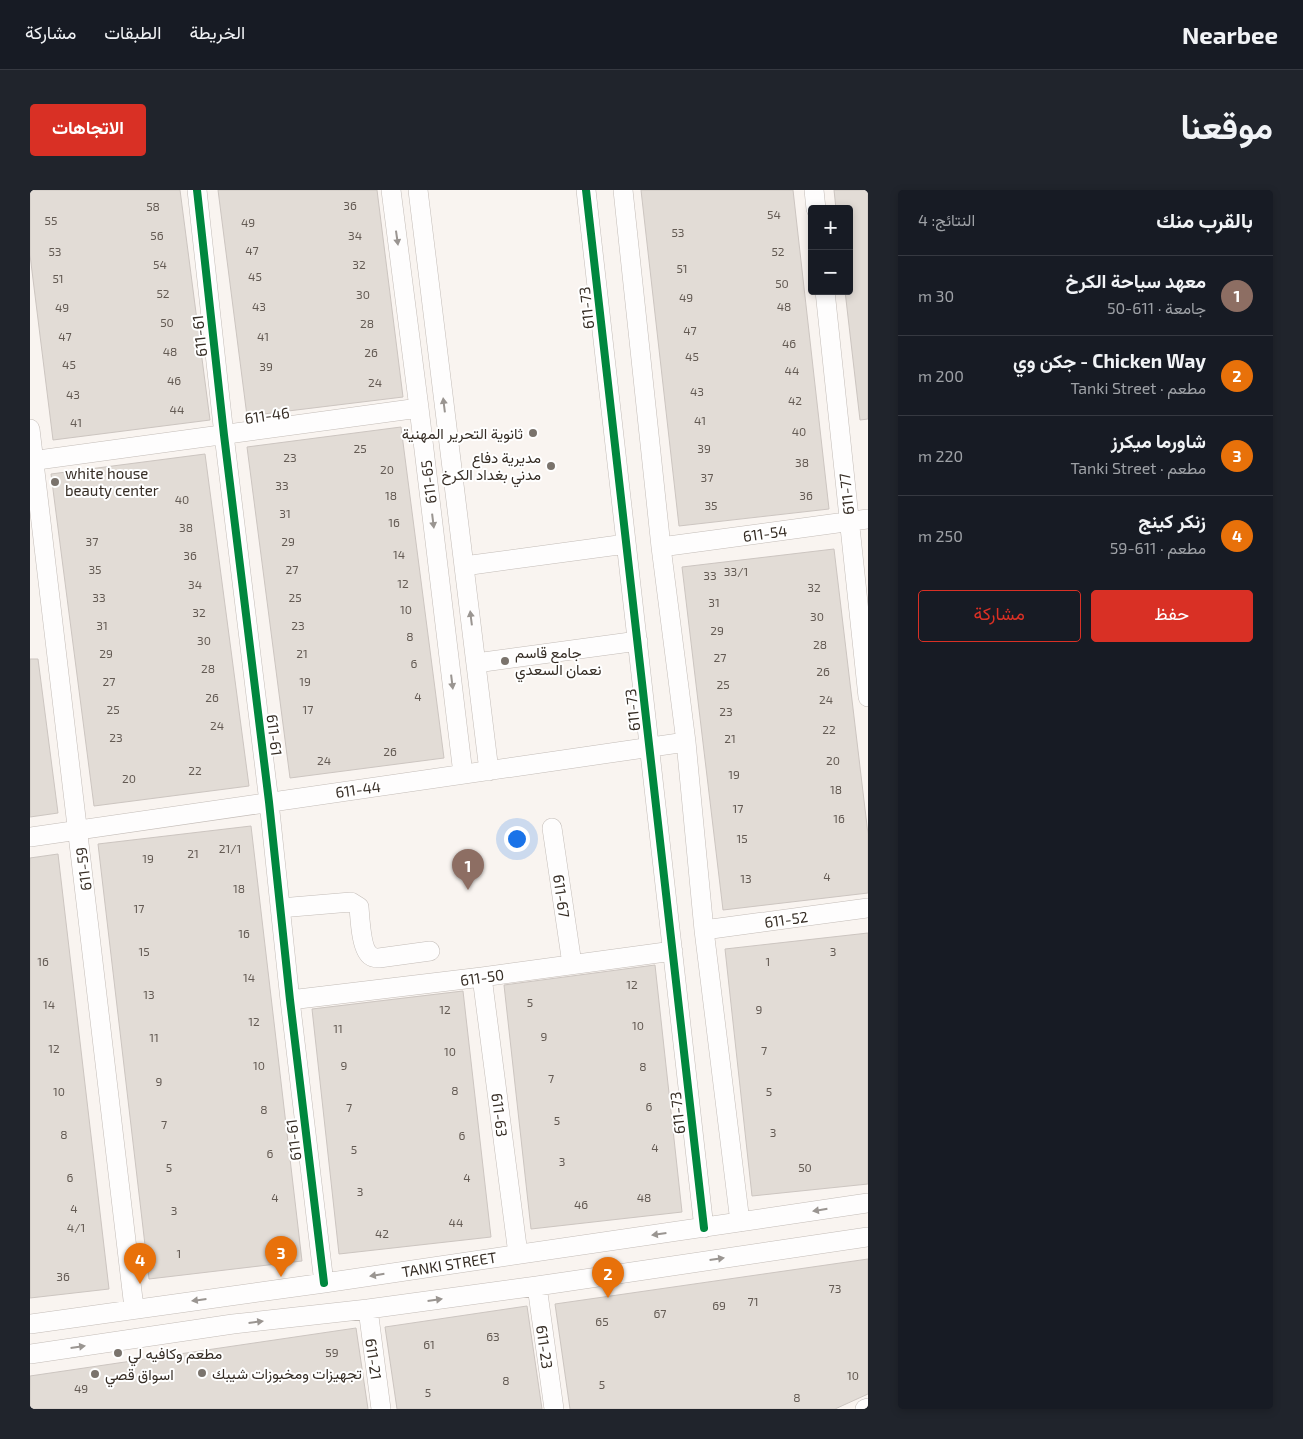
<!DOCTYPE html>
<html lang="ar">
<meta charset="utf-8">
<style>
:root{--surface:#171b24;--page:#20242c;--text:#f1f3f6;--muted:#9ea1a6;--line:#363941;--accent:#d93025}
body{margin:0;font-family:"Exo 2",Vazirmatn,sans-serif;background:var(--page);color:var(--text);direction:rtl}
.controls{position:absolute;right:15px;top:15px;display:grid;overflow:hidden;border-radius:5px;box-shadow:0 2px 8px #0003}
.controls button{width:45px;height:45px;display:grid;place-items:center;padding:0;border:0;border-bottom:1px solid var(--line);background:var(--surface);color:var(--text);font:25px sans-serif}
.you{position:absolute;left:486px;top:648px;width:18px;height:18px;margin:-12px;border:4px solid #fff;border-radius:50%;background:#1a73e8;box-shadow:0 0 0 8px #1a73e833}
.badge{display:grid;place-items:center;width:32px;height:32px;border-radius:50%;background:var(--accent);color:#fff;font-size:16px;font-weight:700}
.pin{position:absolute;translate:-50% -41px;filter:drop-shadow(0 1px 2px #0008)}
.pin::after{content:'';position:absolute;top:26px;width:18px;height:15px;background:inherit;clip-path:polygon(0 0,100% 0,50% 100%)}
.list{margin:0;padding:0;list-style:none}
h2{display:flex;justify-content:space-between;align-items:center;height:65px;margin:0;padding:0 20px;font-size:21px}
h2 small{font-size:16px;font-weight:400;color:var(--muted)}
.list li{display:grid;grid-template-columns:32px 1fr auto;gap:15px;align-items:center;box-sizing:border-box;height:80px;padding:0 20px;border-top:1px solid var(--line)}
.list b{display:block;font-size:19px;white-space:nowrap}
.list p{margin:0;font-size:16px;white-space:nowrap;color:var(--muted)}
.list em{font-size:16px;font-style:normal;color:var(--muted)}
.actions{display:flex;gap:10px;padding:15px 20px}
.actions a{flex:1;padding:11px 0;border:1px solid var(--accent);border-radius:5px;text-align:center;font-size:18px;color:var(--accent)}
.actions .main{background:var(--accent);color:#fff}
.map{position:relative;flex:none;width:838px;height:1219px;overflow:hidden;direction:ltr;border-radius:5px}
header{display:flex;align-items:center;gap:30px;box-sizing:border-box;height:70px;padding:0 25px;background:var(--surface);border-bottom:1px solid var(--line)}
header strong{font-size:24px}
nav{display:flex;gap:28px;margin-inline-start:auto;font-size:18px}
.intro{display:flex;align-items:center;justify-content:space-between;box-sizing:border-box;height:120px;padding:0 30px}
h1{margin:0;font-size:35px}
.button{padding:12px 22px;border-radius:5px;background:var(--accent);color:#fff;font-size:18px;font-weight:700}
main{display:flex;gap:30px;padding:0 30px}
aside{flex:1;background:var(--surface);border-radius:5px;box-shadow:0 2px 8px #0003}
.map>svg:first-child{display:block}
</style>
<header>
<strong>Nearbee</strong>
<nav><a>الخريطة</a><a>الطبقات</a><a>مشاركة</a></nav>
</header>
<div class="intro"><h1>موقعنا</h1><a class="button">الاتجاهات</a></div>
<main>
<aside>
<h2>بالقرب منك<small>النتائج: 4</small></h2>
<ul class="list">
<li><span class="badge" style="background:#8d6e63">1</span><div><b>معهد سياحة الكرخ</b><p>جامعة · 611-50</p></div><em>30 m</em></li>
<li><span class="badge" style="background:#e8710a">2</span><div><b>Chicken Way - جكن وي</b><p>مطعم · Tanki Street</p></div><em>200 m</em></li>
<li><span class="badge" style="background:#e8710a">3</span><div><b>شاورما ميكرز</b><p>مطعم · Tanki Street</p></div><em>220 m</em></li>
<li><span class="badge" style="background:#e8710a">4</span><div><b>زنكر كينج</b><p>مطعم · 611-59</p></div><em>250 m</em></li>
</ul>
<div class="actions"><a class="main">حفظ</a><a>مشاركة</a></div>
</aside>
<div class="map">
<svg width="838" height="1219" viewBox="0 0 838 1219">
<rect width="100%" height="100%" fill="#f9f4f0"/>
<path fill="#e2dcd6" stroke="#ccc5c0" d="M0,0H150L180,230L23,250L0,65Z
M188,0H347L373,207L217,226Z
M611,0H763L799,319L649,336Z
M804,0H838V229L830,230L815,101H819V19H806Z
M371,237L414,568L260,588L217,257Z
M175,264L219,596L64,616L21,284Z
M804,359L838,644V703L693,720L652,377Z
M0,469H8L28,623L0,627Z
M221,636L272,1071L119,1089L68,654Z
M28,664L79,1099L0,1108V668Z
M838,743V994L722,1006L695,759Z
M625,775L652,1022L501,1039L474,795Z
M433,801L461,1047L309,1064L282,819Z
M838,1069V1204L805,1219H540L525,1114Z
M497,1116L512,1219H367L355,1137Z
M326,1138L338,1219H0V1186Z"/>
<g fill="none" stroke-linecap="round" stroke-linejoin="round">
<defs>
<path id="minor" d="M167,0L194,245L239,612L260,810L294,1093
M361,0L389,218L433,584
M388,0L459,581
M556,0L674,1038
M593,0L631,357L656,552L674,740L710,1032
M784,0L786,19
M795,101L838,507
M0,239L104,1118
M0,271L389,218
M631,357L838,329
M434,376L596,354
M446,473L608,451
M522,638L542,774
M0,647L656,552
M250,718L321,712L329,717C330,728 331,760 341,766C343,768 346,768 349,768L400,761
M674,740L838,718
M452,787L488,1064
M260,810L452,787L643,761
M507,1096L524,1219
M338,1119L351,1219
M0,1134L294,1093L838,1013
M0,1164L203,1134L338,1119L507,1096L838,1047
M835,1219L838,1218"/>
</defs>
<use href="#minor" stroke="#c3bcb7" stroke-width="20"/>
<use href="#minor" stroke="#fefdfd" stroke-width="19"/>
<defs>
<path id="cycleway" d="M167,0L194,245L239,612L260,810L294,1093
M556,0L674,1038"/>
</defs>
<use href="#cycleway" stroke="#fff" stroke-width="11"/>
<use href="#cycleway" stroke="#00873e" stroke-width="8"/>
</g>
<defs><path id="oneway-solid" d="M-6-.8H1V-3.2L6.5 0L1 3.2V.8H-6Z" transform="scale(1.25)"/></defs>
<g fill="#9a9591">
<use href="#oneway-solid" transform="translate(367 48) rotate(82)"/>
<use href="#oneway-solid" transform="translate(414 215) rotate(-97)"/>
<use href="#oneway-solid" transform="translate(403 331) rotate(83)"/>
<use href="#oneway-solid" transform="translate(441 428) rotate(-97)"/>
<use href="#oneway-solid" transform="translate(422 492) rotate(83)"/>
<use href="#oneway-solid" transform="translate(790 1020) rotate(171)"/>
<use href="#oneway-solid" transform="translate(629 1044) rotate(172)"/>
<use href="#oneway-solid" transform="translate(687 1069) rotate(-8)"/>
<use href="#oneway-solid" transform="translate(347 1085) rotate(171)"/>
<use href="#oneway-solid" transform="translate(169 1110) rotate(173)"/>
<use href="#oneway-solid" transform="translate(405 1110) rotate(-8)"/>
<use href="#oneway-solid" transform="translate(226 1132) rotate(-7)"/>
<use href="#oneway-solid" transform="translate(48 1157) rotate(-8)"/>
</g>
<g fill="#7a736c" stroke="#fff" stroke-width="2">
<circle cx="503" cy="243" r="5"/>
<circle cx="521" cy="276" r="5"/>
<circle cx="25" cy="292" r="5"/>
<circle cx="475" cy="471" r="5"/>
<circle cx="88" cy="1163" r="5"/>
<circle cx="172" cy="1183" r="5"/>
<circle cx="65" cy="1184" r="5"/>
</g>
<g text-anchor="middle" dominant-baseline="central" stroke-width="4" stroke-linejoin="round" paint-order="stroke">
<g font-size="12" fill="#635a53">
<text x="320" y="15">36</text>
<text x="123" y="16">58</text>
<text x="744" y="24">54</text>
<text x="21" y="30">55</text>
<text x="218" y="32">49</text>
<text x="648" y="42">53</text>
<text x="127" y="45">56</text>
<text x="325" y="45">34</text>
<text x="222" y="60">47</text>
<text x="25" y="61">53</text>
<text x="748" y="61">52</text>
<text x="130" y="74">54</text>
<text x="329" y="74">32</text>
<text x="652" y="78">51</text>
<text x="225" y="86">45</text>
<text x="28" y="88">51</text>
<text x="752" y="93">50</text>
<text x="133" y="103">52</text>
<text x="333" y="104">30</text>
<text x="656" y="107">49</text>
<text x="229" y="116">43</text>
<text x="754" y="116">48</text>
<text x="32" y="117">49</text>
<text x="137" y="132">50</text>
<text x="337" y="133">28</text>
<text x="660" y="140">47</text>
<text x="35" y="146">47</text>
<text x="233" y="146">41</text>
<text x="759" y="153">46</text>
<text x="140" y="161">48</text>
<text x="341" y="162">26</text>
<text x="662" y="166">45</text>
<text x="39" y="174">45</text>
<text x="236" y="176">39</text>
<text x="762" y="180">44</text>
<text x="144" y="190">46</text>
<text x="345" y="192">24</text>
<text x="667" y="201">43</text>
<text x="43" y="204">43</text>
<text x="765" y="210">42</text>
<text x="147" y="219">44</text>
<text x="670" y="230">41</text>
<text x="46" y="232">41</text>
<text x="769" y="241">40</text>
<text x="330" y="258">25</text>
<text x="674" y="258">39</text>
<text x="260" y="267">23</text>
<text x="772" y="272">38</text>
<text x="357" y="279">20</text>
<text x="677" y="287">37</text>
<text x="252" y="295">33</text>
<text x="361" y="305">18</text>
<text x="776" y="305">36</text>
<text x="152" y="309">40</text>
<text x="681" y="315">35</text>
<text x="255" y="323">31</text>
<text x="364" y="332">16</text>
<text x="156" y="337">38</text>
<text x="62" y="351">37</text>
<text x="258" y="351">29</text>
<text x="369" y="364">14</text>
<text x="160" y="365">36</text>
<text x="65" y="379">35</text>
<text x="262" y="379">27</text>
<text x="706" y="381">33/1</text>
<text x="680" y="385">33</text>
<text x="373" y="393">12</text>
<text x="165" y="394">34</text>
<text x="784" y="397">32</text>
<text x="69" y="407">33</text>
<text x="265" y="407">25</text>
<text x="684" y="412">31</text>
<text x="376" y="419">10</text>
<text x="169" y="422">32</text>
<text x="787" y="426">30</text>
<text x="72" y="435">31</text>
<text x="268" y="435">23</text>
<text x="687" y="440">29</text>
<text x="380" y="446">8</text>
<text x="174" y="450">30</text>
<text x="790" y="454">28</text>
<text x="76" y="463">29</text>
<text x="272" y="463">21</text>
<text x="690" y="467">27</text>
<text x="384" y="473">6</text>
<text x="178" y="478">28</text>
<text x="793" y="481">26</text>
<text x="79" y="491">27</text>
<text x="275" y="491">19</text>
<text x="693" y="494">25</text>
<text x="388" y="506">4</text>
<text x="182" y="507">26</text>
<text x="796" y="509">24</text>
<text x="83" y="519">25</text>
<text x="278" y="519">17</text>
<text x="696" y="521">23</text>
<text x="187" y="535">24</text>
<text x="799" y="539">22</text>
<text x="86" y="547">23</text>
<text x="700" y="548">21</text>
<text x="360" y="561">26</text>
<text x="294" y="570">24</text>
<text x="803" y="570">20</text>
<text x="165" y="580">22</text>
<text x="704" y="584">19</text>
<text x="99" y="588">20</text>
<text x="806" y="599">18</text>
<text x="708" y="618">17</text>
<text x="809" y="628">16</text>
<text x="712" y="648">15</text>
<text x="200" y="658">21/1</text>
<text x="163" y="663">21</text>
<text x="118" y="668">19</text>
<text x="797" y="686">4</text>
<text x="716" y="688">13</text>
<text x="209" y="698">18</text>
<text x="109" y="718">17</text>
<text x="214" y="743">16</text>
<text x="114" y="761">15</text>
<text x="803" y="761">3</text>
<text x="13" y="771">16</text>
<text x="738" y="771">1</text>
<text x="219" y="787">14</text>
<text x="602" y="794">12</text>
<text x="119" y="804">13</text>
<text x="500" y="812">5</text>
<text x="19" y="814">14</text>
<text x="415" y="819">12</text>
<text x="729" y="819">9</text>
<text x="224" y="831">12</text>
<text x="608" y="835">10</text>
<text x="308" y="838">11</text>
<text x="514" y="846">9</text>
<text x="124" y="847">11</text>
<text x="24" y="858">12</text>
<text x="734" y="860">7</text>
<text x="420" y="861">10</text>
<text x="229" y="875">10</text>
<text x="314" y="875">9</text>
<text x="613" y="876">8</text>
<text x="521" y="888">7</text>
<text x="129" y="891">9</text>
<text x="425" y="900">8</text>
<text x="29" y="901">10</text>
<text x="739" y="901">5</text>
<text x="619" y="916">6</text>
<text x="319" y="917">7</text>
<text x="234" y="919">8</text>
<text x="527" y="930">5</text>
<text x="134" y="934">7</text>
<text x="743" y="942">3</text>
<text x="34" y="944">8</text>
<text x="432" y="945">6</text>
<text x="625" y="957">4</text>
<text x="324" y="959">5</text>
<text x="240" y="963">6</text>
<text x="532" y="971">3</text>
<text x="139" y="977">5</text>
<text x="775" y="977">50</text>
<text x="40" y="987">6</text>
<text x="437" y="987">4</text>
<text x="330" y="1001">3</text>
<text x="245" y="1007">4</text>
<text x="614" y="1007">48</text>
<text x="551" y="1014">46</text>
<text x="44" y="1018">4</text>
<text x="144" y="1020">3</text>
<text x="426" y="1032">44</text>
<text x="46" y="1037">4/1</text>
<text x="352" y="1043">42</text>
<text x="149" y="1063">1</text>
<text x="33" y="1086">36</text>
<text x="805" y="1098">73</text>
<text x="723" y="1111">71</text>
<text x="689" y="1115">69</text>
<text x="630" y="1123">67</text>
<text x="572" y="1131">65</text>
<text x="463" y="1146">63</text>
<text x="399" y="1154">61</text>
<text x="302" y="1162">59</text>
<text x="823" y="1185">10</text>
<text x="476" y="1190">8</text>
<text x="572" y="1194">5</text>
<text x="51" y="1198">49</text>
<text x="398" y="1202">5</text>
<text x="767" y="1207">8</text>
</g>
<g font-size="15" fill="#362d25" stroke="#fff">
<text transform="translate(556 118) rotate(-96)">611-73</text>
<text transform="translate(169 146) rotate(-96)">611-61</text>
<text transform="translate(237 225) rotate(-8)">611-46</text>
<text transform="translate(398 292) rotate(-97)">611-65</text>
<text transform="translate(816 304) rotate(-96)">611-77</text>
<text transform="translate(735 343) rotate(-8)">611-54</text>
<text transform="translate(602 520) rotate(-96)">611-73</text>
<text transform="translate(245 545) rotate(83)">611-61</text>
<text transform="translate(328 599) rotate(-8)">611-44</text>
<text transform="translate(53 679) rotate(-97)">611-59</text>
<text transform="translate(532 706) rotate(82)">611-67</text>
<text transform="translate(756 729) rotate(-8)">611-52</text>
<text transform="translate(452 787) rotate(-8)">611-50</text>
<text transform="translate(647 923) rotate(-96)">611-73</text>
<text transform="translate(470 925) rotate(83)">611-63</text>
<text transform="translate(263 950) rotate(-97)">611-61</text>
<text transform="translate(419 1074) rotate(-9)">TANKI STREET</text>
<text transform="translate(515 1157) rotate(82)">611-23</text>
<text transform="translate(344 1169) rotate(82)">611-21</text>
</g>
<g font-size="15" fill="#362d25" stroke="#fff" text-anchor="start">
<text x="493" y="243" text-anchor="end">ثانوية التحرير المهنية</text>
<text x="511" y="267" text-anchor="end">مديرية دفاع<tspan x="511" dy="17">مدني بغداد الكرخ</tspan></text>
<text x="35" y="283">white house<tspan x="35" dy="17">beauty center</tspan></text>
<text x="485" y="462">جامع قاسم<tspan x="485" dy="17">نعمان السعدي</tspan></text>
<text x="98" y="1163">مطعم وكافيه لي</text>
<text x="182" y="1183">تجهيزات ومخبوزات شيبك</text>
<text x="75" y="1184">اسواق قصي</text>
</g>
</g>
</svg>
<div class="controls">
<button>+</button>
<button>−</button>
</div>
<div class="you"></div>
<div class="pin badge" style="left:438px;top:700px;background:#8d6e63">1</div>
<div class="pin badge" style="left:578px;top:1108px;background:#e8710a">2</div>
<div class="pin badge" style="left:251px;top:1087px;background:#e8710a">3</div>
<div class="pin badge" style="left:110px;top:1094px;background:#e8710a">4</div>
</div>
</main>
